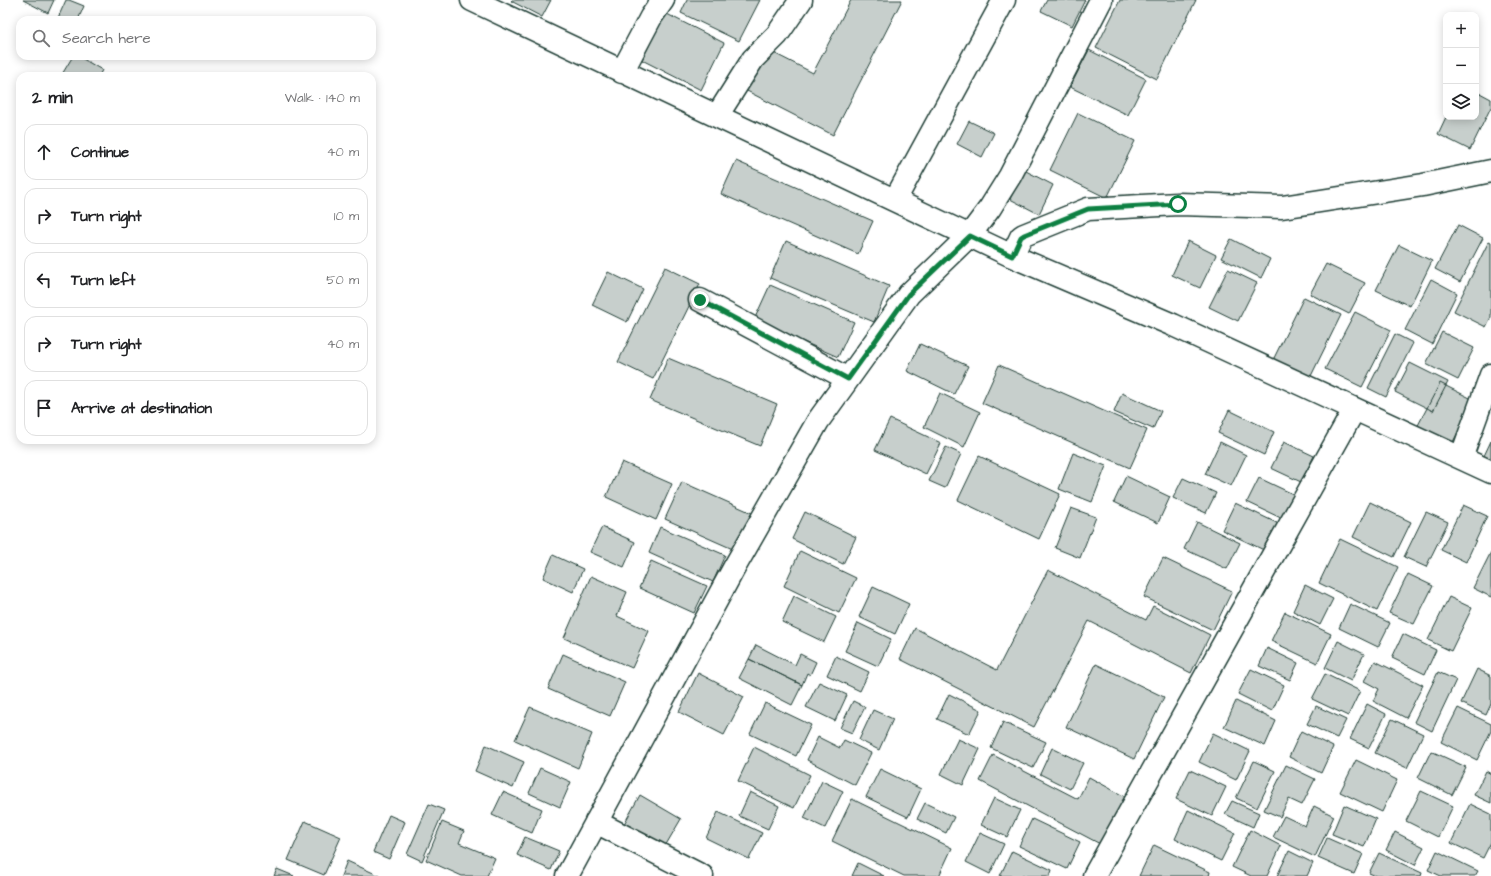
<!DOCTYPE html>
<meta charset="utf-8">
<style>
:root{--surface:#fff;--page:#f6f6f6;--text:#202124;--muted:#757577;--line:#e0e0e0}
body{margin:0;font-family:"Architects Daughter",sans-serif;background:var(--page);color:var(--text)}
.controls{position:absolute;right:12px;top:12px;display:grid;overflow:hidden;border-radius:8px;box-shadow:0 2px 10px #0003}
.controls button{width:36px;height:36px;display:grid;place-items:center;padding:0;border:0;border-bottom:1px solid var(--line);background:var(--surface);color:var(--text);font:20px sans-serif}
.stop{position:absolute;width:12px;height:12px;margin:-9px;border:3px solid #0b8043;border-radius:50%;background:#fff}
.stop.end{background:#0b8043;border-color:#fff;box-shadow:0 1px 4px #0008}
.list{margin:0;padding:0;list-style:none}
h2{display:flex;justify-content:space-between;align-items:center;height:52px;margin:0;padding:0 16px;font-size:17px}
h2 small{font-size:13px;font-weight:400;color:var(--muted)}
.list li{display:grid;grid-template-columns:26px 1fr auto;gap:12px;align-items:center;box-sizing:border-box;height:56px;margin:0 8px 8px;padding:0 8px;border:1px solid var(--line);border-radius:12px}
.list b{display:block;font-size:15px;white-space:nowrap}
.list em{font-size:13px;font-style:normal;color:var(--muted)}
.icon{flex:none;width:22px;height:22px;fill:none;stroke:currentColor;stroke-width:2;stroke-linecap:round;stroke-linejoin:round}
.map{position:relative;flex:none;width:1491px;height:876px;overflow:hidden}
.search{position:absolute;background:var(--surface);box-shadow:0 2px 10px #0003;left:16px;top:16px;width:360px;height:44px;display:flex;align-items:center;gap:10px;box-sizing:border-box;padding:0 14px;border-radius:12px;color:var(--muted);font-size:15px}
.panel{position:absolute;background:var(--surface);box-shadow:0 2px 10px #0003;left:16px;top:72px;width:360px;height:372px;border-radius:12px}
.map>svg:first-child{display:block}
</style>
<div class="map">
<svg width="1491" height="876" viewBox="0 0 1491 876">
<rect width="100%" height="100%" fill="#fff"/>
<filter id="ink" filterUnits="userSpaceOnUse"><feTurbulence type="fractalNoise" baseFrequency=".025" numOctaves="2"/><feDisplacementMap in="SourceGraphic" scale="8" xChannelSelector="R" yChannelSelector="G"/><feConvolveMatrix kernelMatrix="1 2 1 2 8 2 1 2 1" color-interpolation-filters="sRGB"/></filter>
<g filter="url(#ink)">
<path fill="#c7cfcc" stroke="#1f3d34" d="M23,0H54L48,13Z
M66,0H69L84,6L78,20H57Z
M512,0H551L542,17L511,1Z
M687,0H760L739,41L681,13Z
M851,0H902L833,135L745,90L766,49L813,73Z
M1047,0H1085L1072,26L1041,11Z
M1120,0H1196L1157,79L1096,48Z
M665,13L724,43L701,90L642,60Z
M1089,50L1146,79L1128,115L1070,87Z
M73,56H78L102,70L99,76H61Z
M1476,91L1491,99V107L1470,150L1438,134L1446,117H1476Z
M1078,113L1135,141L1107,198L1050,170Z
M969,121L994,133L982,157L957,144Z
M736,161L873,221L858,254L721,194Z
M1024,170L1053,185L1039,214L1010,199Z
M1458,225L1483,238L1460,282L1435,269Z
M1231,239L1270,259L1261,278L1221,258Z
M786,241L889,286L874,322L770,278Z
M1188,241L1216,255L1200,288L1172,275Z
M1489,241L1491,242V317L1486,327L1454,311Z
M1399,245L1432,261L1410,306L1376,290Z
M1326,264L1365,283L1349,314L1310,294Z
M665,267L700,284L653,379L618,362Z
M1228,269L1257,283L1238,321L1209,307Z
M608,272L643,289L627,322L592,305Z
M1431,279L1457,293L1432,344L1405,330Z
M770,285L854,322L838,357L754,320Z
M1304,297L1341,315L1310,378L1273,360Z
M1355,312L1391,330L1362,387L1325,369Z
M1442,332L1474,348L1458,380L1426,364Z
M1395,334L1413,343L1386,397L1368,388Z
M920,344L968,366L954,394L907,371Z
M668,358L777,404L760,446L650,400Z
M1410,363L1448,382L1433,411L1395,392Z
M999,365L1147,430L1130,468L982,403Z
M1440,383L1474,400L1449,450L1414,433Z
M940,393L980,412L964,447L924,427Z
M1122,393L1161,411L1153,429L1114,412Z
M1229,410L1274,432L1264,455L1218,433Z
M890,419L941,443L926,474L875,450Z
M1491,441V463L1483,458Z
M1220,442L1246,455L1231,486L1205,474Z
M1284,442L1314,456L1301,482L1271,468Z
M946,447L961,454L945,488L929,481Z
M1073,453L1106,466L1092,502L1059,489Z
M979,456L1060,494L1039,539L958,500Z
M622,462L672,484L656,520L606,497Z
M1126,476L1170,497L1158,523L1114,502Z
M1183,478L1216,493L1206,513L1173,498Z
M1259,478L1295,495L1283,519L1247,502Z
M682,482L752,513L735,550L665,519Z
M1370,502L1411,522L1394,557L1353,537Z
M1235,503L1281,525L1268,552L1222,530Z
M1463,505L1487,516L1466,562L1441,550Z
M1071,508L1096,517L1080,558L1055,548Z
M805,512L856,537L843,564L792,539Z
M1426,512L1448,522L1426,567L1404,557Z
M1197,522L1240,543L1227,569L1184,549Z
M602,527L635,542L624,567L590,552Z
M660,527L725,555L713,582L649,553Z
M1340,539L1398,567L1377,611L1319,583Z
M800,551L856,578L839,613L784,586Z
M1491,552V597L1473,588Z
M553,555L583,569L573,592L543,578Z
M1163,558L1232,591L1213,630L1144,597Z
M651,561L707,586L694,613L639,588Z
M1048,570L1146,620L1153,606L1210,635L1191,673L1089,621L1034,727L900,659L915,628L997,670Z
M1408,574L1433,586L1414,624L1389,613Z
M591,576L627,592L617,616L649,631L632,668L564,638Z
M1305,585L1333,599L1320,625L1293,611Z
M873,587L909,604L895,634L859,617Z
M794,596L836,617L824,642L782,622Z
M1449,597L1472,608L1451,651L1428,640Z
M1350,604L1390,623L1378,647L1339,628Z
M1285,612L1331,634L1317,663L1271,641Z
M858,623L891,639L878,666L845,651Z
M1403,634L1436,650L1425,674L1392,658Z
M1338,641L1364,654L1351,681L1325,668Z
M756,645L795,665L800,654L816,662L810,675L807,673L802,685L749,659Z
M1267,648L1298,663L1290,680L1259,666Z
M563,654L625,682L610,716L548,689Z
M836,656L869,672L860,691L827,675Z
M749,659L802,685L792,705L739,678Z
M1375,661L1423,685L1406,718L1373,701L1379,689L1364,681Z
M1096,664L1164,697L1134,759L1066,727Z
M1251,669L1284,685L1272,711L1238,694Z
M1477,669L1491,676V704L1486,715L1461,703Z
M1438,672L1456,680L1432,731L1414,722Z
M698,673L744,697L724,735L679,712Z
M1325,674L1360,691L1348,716L1312,699Z
M819,682L847,695L835,721L806,707Z
M949,694L981,710L969,734L937,719Z
M853,701L865,707L852,733L840,728Z
M1236,701L1276,721L1265,746L1224,727Z
M765,703L811,725L796,756L750,734Z
M1367,704L1386,714L1369,748L1350,739Z
M1316,706L1346,720L1337,738L1307,724Z
M530,707L592,734L578,768L515,740Z
M1458,708L1491,724V731L1477,760L1441,742Z
M873,710L893,719L879,750L859,740Z
M1392,719L1423,734L1407,768L1375,753Z
M1003,722L1046,742L1033,768L991,748Z
M1301,731L1333,747L1321,773L1289,757Z
M1213,733L1250,751L1236,780L1199,762Z
M818,737L840,748L844,740L871,753L855,785L807,760Z
M958,739L980,749L963,785L941,774Z
M486,745L524,762L513,788L475,771Z
M754,747L810,775L794,808L738,781Z
M1052,748L1083,763L1070,789L1040,774Z
M1431,751L1466,767L1452,795L1418,778Z
M993,755L1078,799L1089,777L1129,799L1104,846L980,781Z
M1356,760L1397,780L1382,812L1340,792Z
M1254,761L1275,771L1257,808L1236,798Z
M1286,765L1315,779L1302,805L1289,799L1280,817L1264,810Z
M540,768L571,782L560,807L529,793Z
M880,769L921,789L908,817L866,797Z
M1190,770L1226,787L1212,816L1176,799Z
M1486,771L1491,774V803L1474,795Z
M822,781L843,791L825,828L804,818Z
M1421,791L1453,806L1438,837L1406,821Z
M503,792L542,809L532,833L492,815Z
M750,792L779,806L768,829L739,816Z
M640,795L681,819L664,848L624,824Z
M994,798L1020,810L1007,837L981,825Z
M852,799L952,848L939,876H904L832,841Z
M1232,801L1259,813L1253,827L1225,814Z
M925,803L954,817L946,833L917,819Z
M429,804L444,810L422,861L407,854Z
M1470,804L1491,814V842L1483,858L1451,843Z
M1344,805L1376,819L1364,847L1332,834Z
M1314,806L1334,816L1315,857L1273,837L1284,816L1305,826Z
M1188,810L1235,833L1221,861L1175,839Z
M718,812L762,833L749,859L706,838Z
M389,815L405,822L389,859L373,852Z
M1032,819L1080,842L1067,869L1019,846Z
M305,821L341,837L324,875L288,860Z
M442,822L464,831L459,843L495,858L487,876H462L426,860Z
M1250,830L1281,846L1267,876H1251L1232,867Z
M1395,832L1424,847L1415,865L1386,850Z
M980,833L1004,844L990,874L966,862Z
M525,837L559,851L551,870L517,855Z
M1327,838L1363,854L1354,874L1318,858Z
M1154,845L1210,872L1209,876H1139Z
M1012,851L1052,870L1050,876H1000Z
M1289,851L1313,863L1307,876H1277Z
M1437,851L1478,871L1475,876H1441L1428,870Z
M1379,853L1422,873L1421,876H1376L1369,873Z
M347,861L380,876H341Z
M858,863L884,876H852Z
M277,869L294,876H274Z"/>
<g fill="none" stroke-linecap="round" stroke-linejoin="round">
<defs>
<path id="street" d="M472,0L1012,256L1173,325L1491,472
M622,72L651,17L663,0
M717,116L753,59L777,35L801,0
M895,200L1004,0
M1012,256L1021,237L1024,235L1088,209L1178,204L1282,207L1423,185L1491,171
M700,300L848,379
M1461,458L1491,375
M596,822L702,876
M567,876L734,568L818,421L909,294L969,236L990,208L1010,176L1041,116L1101,0
M1094,876L1354,410"/>
</defs>
<use href="#street" stroke="#1f3d34" stroke-width="25"/>
<use href="#street" stroke="#fff" stroke-width="22"/>
</g>
</g>
<g fill="none" stroke-linecap="round" stroke-linejoin="round" filter="url(#ink)">
<path stroke="#0b8043" stroke-width="5" d="M700,300L848,379L909,294L970,236L1012,256L1021,237L1024,235L1088,209L1178,204"/>
</g>
</svg>
<div class="controls">
<button>+</button>
<button>−</button>
<button><svg class="icon" aria-label="layers" viewBox="0 0 24 24"><path d="M12 4l9 5-9 5-9-5zM3 14l9 5 9-5"/></svg></button>
</div>
<div class="stop" style="left:1178px;top:204px"></div>
<div class="stop end" style="left:700px;top:300px"></div>
<div class="search"><svg class="icon" aria-label="search" viewBox="0 0 24 24"><circle cx="10" cy="10" r="6"/><path d="M15 15l6 6"/></svg>Search here</div>
<section class="panel">
<h2>2 min<small>Walk · 140 m</small></h2>
<ul class="list">
<li><svg class="icon" aria-label="ahead" viewBox="0 0 24 24"><path d="M12 20V5M6 11l6-6 6 6"/></svg><div><b>Continue</b></div><em>40 m</em></li>
<li><svg class="icon" aria-label="right" viewBox="0 0 24 24"><path d="M7 20v-9h11M14 6l5 5-5 5"/></svg><div><b>Turn right</b></div><em>10 m</em></li>
<li><svg class="icon" aria-label="left" viewBox="0 0 24 24"><path d="M17 20v-9H6M10 6l-5 5 5 5"/></svg><div><b>Turn left</b></div><em>50 m</em></li>
<li><svg class="icon" aria-label="right" viewBox="0 0 24 24"><path d="M7 20v-9h11M14 6l5 5-5 5"/></svg><div><b>Turn right</b></div><em>40 m</em></li>
<li><svg class="icon" aria-label="arrive" viewBox="0 0 24 24"><path d="M6 21V4h12l-3 4 3 4H6"/></svg><div><b>Arrive at destination</b></div></li>
</ul>
</section>
</div>
